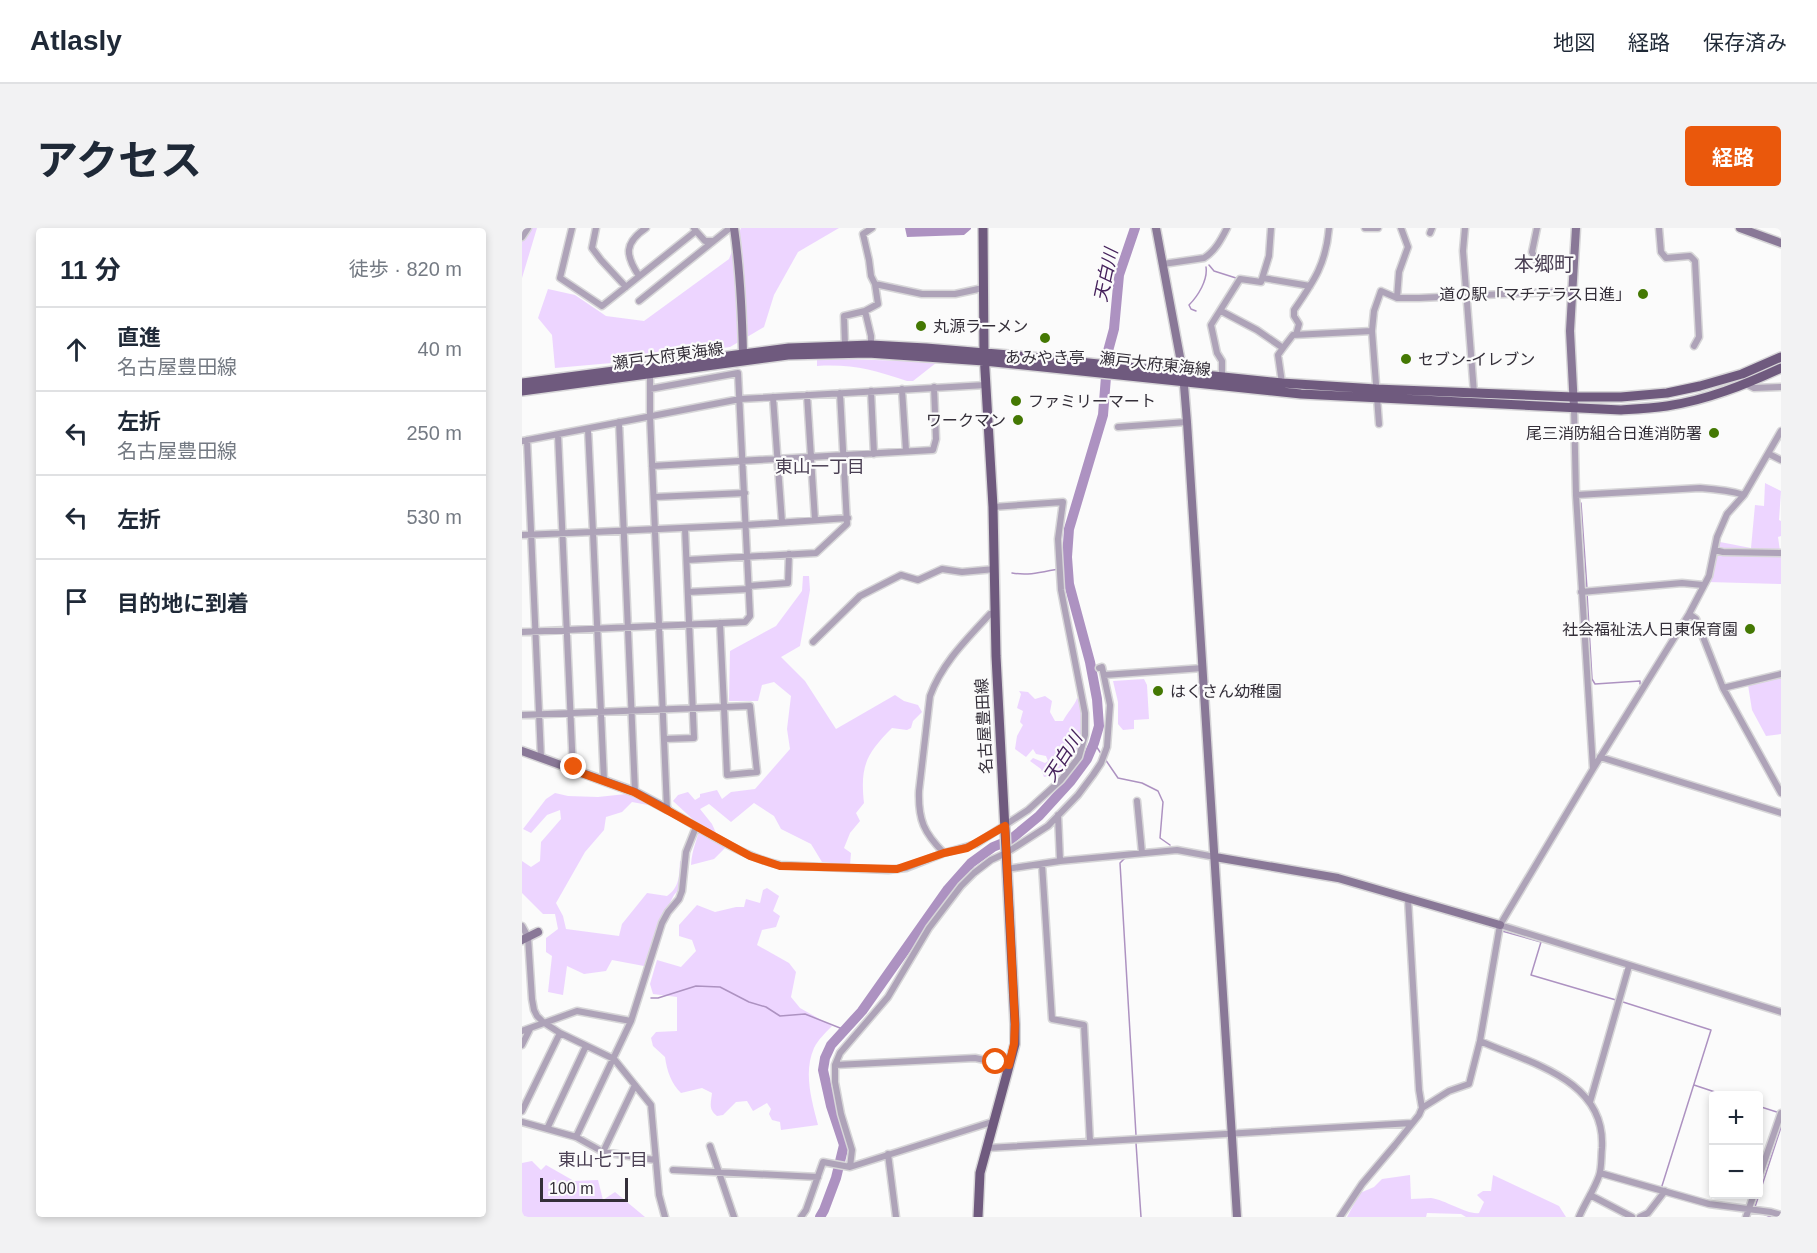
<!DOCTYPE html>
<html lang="ja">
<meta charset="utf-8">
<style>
:root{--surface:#fff;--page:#f2f2f3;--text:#1f2937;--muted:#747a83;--line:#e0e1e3;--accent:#ea580c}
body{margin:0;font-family:Arial,"Noto Sans JP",sans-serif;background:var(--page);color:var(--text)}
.controls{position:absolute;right:18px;bottom:18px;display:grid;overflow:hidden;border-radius:6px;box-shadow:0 3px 9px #0003}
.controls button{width:54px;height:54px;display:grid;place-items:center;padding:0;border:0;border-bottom:2px solid var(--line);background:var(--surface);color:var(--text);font:30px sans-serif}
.scale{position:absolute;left:18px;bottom:15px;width:88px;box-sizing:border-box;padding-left:6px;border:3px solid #342f39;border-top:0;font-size:16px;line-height:21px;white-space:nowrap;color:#342f39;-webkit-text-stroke:4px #fbfbfb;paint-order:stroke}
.stop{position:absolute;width:18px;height:18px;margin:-14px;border:4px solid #ea580c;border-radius:50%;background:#fff}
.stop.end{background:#ea580c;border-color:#fff;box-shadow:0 2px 6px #0008}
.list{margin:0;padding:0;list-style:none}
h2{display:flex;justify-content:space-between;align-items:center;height:78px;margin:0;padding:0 24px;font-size:26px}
h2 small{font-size:20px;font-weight:400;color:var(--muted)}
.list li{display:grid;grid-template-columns:39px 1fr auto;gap:18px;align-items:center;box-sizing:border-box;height:84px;padding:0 24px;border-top:2px solid var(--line)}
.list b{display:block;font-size:22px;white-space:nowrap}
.list p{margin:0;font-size:20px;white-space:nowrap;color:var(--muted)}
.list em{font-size:20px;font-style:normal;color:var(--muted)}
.icon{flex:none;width:33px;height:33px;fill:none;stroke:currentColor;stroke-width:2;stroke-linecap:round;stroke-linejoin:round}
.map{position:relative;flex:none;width:1259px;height:989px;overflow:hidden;border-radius:6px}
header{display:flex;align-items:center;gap:36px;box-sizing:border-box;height:84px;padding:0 30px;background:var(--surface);border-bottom:2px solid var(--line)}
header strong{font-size:28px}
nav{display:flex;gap:33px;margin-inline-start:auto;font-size:21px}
.intro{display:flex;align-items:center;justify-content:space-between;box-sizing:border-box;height:144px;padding:0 36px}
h1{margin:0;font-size:42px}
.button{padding:15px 27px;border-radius:6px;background:var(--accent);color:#fff;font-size:21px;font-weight:700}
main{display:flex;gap:36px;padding:0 36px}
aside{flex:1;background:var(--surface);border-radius:6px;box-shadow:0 3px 9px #0003}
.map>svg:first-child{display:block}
</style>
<header>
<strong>Atlasly</strong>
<nav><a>地図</a><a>経路</a><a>保存済み</a></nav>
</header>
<div class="intro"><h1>アクセス</h1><a class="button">経路</a></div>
<main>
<aside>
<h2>11 分<small>徒歩 · 820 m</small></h2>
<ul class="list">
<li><svg class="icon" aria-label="ahead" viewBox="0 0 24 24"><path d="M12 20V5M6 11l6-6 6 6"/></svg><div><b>直進</b><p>名古屋豊田線</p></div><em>40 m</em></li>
<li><svg class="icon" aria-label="left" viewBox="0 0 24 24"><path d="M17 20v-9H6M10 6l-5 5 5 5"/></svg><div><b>左折</b><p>名古屋豊田線</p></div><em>250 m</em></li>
<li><svg class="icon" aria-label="left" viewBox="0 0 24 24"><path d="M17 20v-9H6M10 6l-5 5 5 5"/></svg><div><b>左折</b></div><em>530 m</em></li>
<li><svg class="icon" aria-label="arrive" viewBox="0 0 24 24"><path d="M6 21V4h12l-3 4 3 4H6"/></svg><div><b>目的地に到着</b></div></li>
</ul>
</aside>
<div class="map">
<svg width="1259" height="989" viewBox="0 0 1259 989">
<rect width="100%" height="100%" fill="#fbfbfb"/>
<path fill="#edd5ff" d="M0,0H15L0,50Z
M219,0H317L276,24L252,67L242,99L208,119L101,134L33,140L30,107L16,90L26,61L53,67L84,88L122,93L207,31Z
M322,131L412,134L414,135L391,153H385C351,142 331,136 295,138V132Z
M1243,255L1259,263L1257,292L1259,293V308L1256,309L1259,330V356L1186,354L1198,314L1229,320L1233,277L1242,278Z
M281,348H287L288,362L278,418L259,429L283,453L314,501L373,467L382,473L396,477L400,484L391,493L389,500L385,502L370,500C344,526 338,538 342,575L334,585L338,593L328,605L322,620L329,625L328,637L300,634L289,616L259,601L252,588L232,575L209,594L187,576L178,581L190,596L194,605L190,611L204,619L192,631L169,637C170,621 175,613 178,598L151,573L156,567L166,564L173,572L178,569V566L195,562L200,571L209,564L233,561L268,521L265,501L269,468L252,454L240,457L236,473H207L208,423L254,398L280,363Z
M1259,450V506L1244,508L1230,482L1226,457Z
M622,451L625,457L627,491L612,492V501L601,502L596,496V474L591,453Z
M497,463L506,464L513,471L523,468L530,473L528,484L533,493H541C545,485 553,477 555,470L557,472C560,488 564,505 558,521C555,531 546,541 540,550L534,547L522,549L519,541L508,533L511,530L523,535L526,533L524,528L514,526L511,521L504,529L493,521L495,508L501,497L498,494L501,483L495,480L499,466Z
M33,565L46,568L76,569L104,566L115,569L130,576L126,577L110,574L100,584L84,589L82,602L63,624L34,675L41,688L44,701L97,708L100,696L125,665L145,668C158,659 157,647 158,633H161L158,660L152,667L136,698L122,738L90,732L84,743L62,746L45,738L41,767L26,764L30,728L24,724V710L36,701L33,686H21L0,665V633L9,639L18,633L19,614L39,591L38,582L25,587L9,605L1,601L24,571Z
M245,660L257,668L251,683L258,688L254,699L240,702L235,717L267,735L274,744L269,769L278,780L310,798C303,805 296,812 292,820C281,845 290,873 296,897L259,902L258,894L250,892L247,886L249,881L245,875L231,883L225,873L214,874L201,887L195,888C186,881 189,875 190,865L180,860L159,865C149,855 145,843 143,829L131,818L129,810L134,804L155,803V769L131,766L128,756L135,732L159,739L174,723L170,712L157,708V697L175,677L193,684L214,679H222L224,671L238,675L241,662Z
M10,933L19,942L24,937L52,953L76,952L81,972L93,964L123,989H0V935Z
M888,947L889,971C896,971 903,970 909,970C924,972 945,987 957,985L962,974L955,967L961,963H969L971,947L1037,978L1044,989H944L939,986L905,985L904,989H825L838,965L852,959L860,951Z"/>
<path fill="#ad92c1" d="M383,0H449V1L442,7L385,9Z"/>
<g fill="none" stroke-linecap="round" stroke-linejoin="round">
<path stroke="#ad92c1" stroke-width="1.5" d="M687,37L692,43L714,50
M674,83L669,81L667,77C676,68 686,52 684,39
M1059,275L1065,361
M490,345C507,348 520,344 536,341
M1065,365L1070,451L1073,456L1118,453V456
M572,515L580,527
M583,531L596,550L620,555L636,563L641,574L638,610L648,617
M603,630L598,635L614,907
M922,685L973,700
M980,703L1019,714L1009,747L1094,772
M129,770H136L174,758L198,759L227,774L244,779L258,788L283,786L323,802
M1101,774L1189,802L1139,961
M1172,857L1205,868
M1236,878L1258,885
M614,915L619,989
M1233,979L1259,899
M1241,986L1249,989"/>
<path stroke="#ad92c1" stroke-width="10" d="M298,989L302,982L314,950L322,917L309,878L301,842L303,830L309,817L340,783L426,661L449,635L471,619L488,612L517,588L548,554L565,531L572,515L577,498L575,471L568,434L547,356L545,329L547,301L581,187L586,123L592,101L597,47L613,0"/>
<defs>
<path id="street" d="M50,0L38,50L80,78L174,3L172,0
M74,0L70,20L79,32L104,59
M350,0L341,6L347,32L349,48L353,56L400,66H433L461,60
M843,0H856
M943,0L941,23L952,165
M1137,0L1139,24L1144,30L1168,28L1173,33L1177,109L1172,118
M174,3L183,13H191
M908,5L910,0
M0,9L6,0
M1014,32L1010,24L1015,0
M641,36L682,30C693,23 699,12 705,0
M117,48C103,27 102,15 124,0
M741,50L788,58
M875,70L877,44L886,19L879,0
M117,73L208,0
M343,83L349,108V117
M699,83L735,102L761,120L756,127L760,155
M774,107L777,96L772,88V82C792,53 804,36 807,0
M323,118L322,88L343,83L356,76L353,56
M761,120L771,107L850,103
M128,146V188L145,581C180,602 219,628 258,637L366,642L384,640L422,625L454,616L506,582L539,552L557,529L563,507V485L539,362L536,311L541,274L471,279
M700,149V133L695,125L689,97L718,51L739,54L747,28L749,0
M1224,156L1232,160L1259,159
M380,161L384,223
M349,163L352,226
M285,167L293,292
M251,169L260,294
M1052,180L1054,267L1071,540
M97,194L113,564
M857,196L850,103L852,83L859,63L875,70H897L1050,63
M596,199L665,194
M36,207L51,542
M5,212L19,530
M0,213L218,171L464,157
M1247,226L1259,232
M130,238L411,222L414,211L412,159
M1054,267L1178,260C1193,261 1207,262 1222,267
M132,269L223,265
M0,307L71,304L66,201
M1193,322L1201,324L1259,325
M165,332L294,325L325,296L318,165
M227,358L266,355L267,326
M166,364L227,361
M1059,364L1160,355L1181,357
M1167,386L1174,391L1201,460L1259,565
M0,404L223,394L228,388L216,145L128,161
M291,414L338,368L379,347L396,352L420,341L440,344L473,341
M582,447L681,440
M1201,460L1259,446
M228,478L235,544L205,547L202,479Z
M0,487L202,479L198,395
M142,511L172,510L163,300
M1078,529L1259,585
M82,553L71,304L224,297L326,290
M615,573L620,625
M536,587L538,633
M422,625C402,605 396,592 397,563L408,468C420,435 445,411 468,386L473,385
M520,636L530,791L562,797L568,914
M485,641L538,633L655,622L693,629
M886,671L897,862L900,880
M978,697L1259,784
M0,698L6,709L10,771L12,782L15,788L21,794L38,805L92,831L129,877L137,967L143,989
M0,803L55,783L109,793
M958,813C1007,835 1084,851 1080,920C1079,929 1080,939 1077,948C1072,962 1063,975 1057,989
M0,817L8,801
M313,837L453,830L487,837
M1068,874L1107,738
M0,883L38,805
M0,894L54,909L81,924L133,932
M25,901L64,818
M54,909L109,793L140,695L146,684L157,671L160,663L164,624L174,599
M188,918L212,989
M465,920L890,895
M81,924L113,857
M366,926L374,989
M328,939L330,922L319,886L313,854V837L318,825L366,769L407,700L439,658L452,645L469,632L484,625L526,598L556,567L571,547L579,535L585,519L588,477L580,439L577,440
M151,942L296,949
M1078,945L1187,976L1249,984L1259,987
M1236,952L1259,885
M1068,967L1110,989
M279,989L284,982L301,934L328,939L473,893
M818,989L840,956L873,917L897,887L900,880L927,863L947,856L958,813L978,697L1071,541L1167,386L1187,348L1195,309L1205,286L1222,267L1259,203
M1118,989L1126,985L1143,963
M1224,989L1232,966"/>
<path id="secondary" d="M212,0C218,41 220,83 221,125
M634,0L661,145L665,194L715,989
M1218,0L1259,15
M1052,180L1048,103L1054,0
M0,523L113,564L145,581
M693,629L816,650L978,697
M0,712L16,704"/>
<path id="primary" d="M0,155L267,120L349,117L404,120L509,129L760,155L854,161L1051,169H1099L1145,165L1178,158L1220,146L1259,129
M0,163L266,127L346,125L462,133L779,166L1099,182C1114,181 1130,180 1145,178C1185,172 1222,157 1259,140
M456,989L458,945L493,816V796L474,428L471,279L462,125L461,0"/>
</defs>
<use href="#street" stroke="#d7d6d8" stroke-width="9"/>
<use href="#secondary" stroke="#d7d6d8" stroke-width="11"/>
<use href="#primary" stroke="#d7d6d8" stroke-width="12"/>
<use href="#street" stroke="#aea3b8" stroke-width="6"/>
<use href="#secondary" stroke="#897897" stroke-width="8"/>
<use href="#primary" stroke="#6f5a7e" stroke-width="9"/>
</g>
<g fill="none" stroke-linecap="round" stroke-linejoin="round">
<path stroke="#ea580c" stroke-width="8" d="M52,539L51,542L112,564L228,628L258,638L375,641L422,625L445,620L483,598L493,796L492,816L487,837L474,834"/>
</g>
<g fill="#447803" stroke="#fbfbfb" stroke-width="2">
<circle cx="1121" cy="66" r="6"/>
<circle cx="399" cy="98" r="6"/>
<circle cx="523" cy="110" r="6"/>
<circle cx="884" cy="131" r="6"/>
<circle cx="494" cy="173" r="6"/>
<circle cx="496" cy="192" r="6"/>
<circle cx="1192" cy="205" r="6"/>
<circle cx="1228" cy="401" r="6"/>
<circle cx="636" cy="463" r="6"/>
</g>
<g text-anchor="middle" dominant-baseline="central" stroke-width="4.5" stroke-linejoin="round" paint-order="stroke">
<g font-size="16" fill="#342f39" stroke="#fbfbfb" text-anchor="end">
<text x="1109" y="66">道の駅「マチテラス日進」</text>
<text x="411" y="98" text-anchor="start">丸源ラーメン</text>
<text x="523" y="129" text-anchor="middle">あみやき亭</text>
<text x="896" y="131" text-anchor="start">セブン-イレブン</text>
<text x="506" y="173" text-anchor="start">ファミリーマート</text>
<text x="484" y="192">ワークマン</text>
<text x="1180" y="205">尾三消防組合日進消防署</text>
<text x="1216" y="401">社会福祉法人日東保育園</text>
<text x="648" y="463" text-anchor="start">はくさん幼稚園</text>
</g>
<g font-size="16" fill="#342f39" stroke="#fbfbfb">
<text transform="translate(146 128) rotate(-8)">瀬戸大府東海線</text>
<text transform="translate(633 136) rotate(6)">瀬戸大府東海線</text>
<text transform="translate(462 498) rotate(-93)">名古屋豊田線</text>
</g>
<g font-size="18" font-style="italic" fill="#46225c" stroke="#fbfbfb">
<text transform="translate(584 47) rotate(-78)">天白川</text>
<text transform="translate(541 529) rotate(-57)">天白川</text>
</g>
<g font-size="18" fill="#4b4054" stroke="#fbfbfb">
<text x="298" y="239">東山一丁目</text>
<text x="81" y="932">東山七丁目</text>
</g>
<g font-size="20" fill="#4b4054" stroke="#fbfbfb">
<text x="1022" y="36">本郷町</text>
</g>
</g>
</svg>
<div class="controls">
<button>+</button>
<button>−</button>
</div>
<div class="scale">100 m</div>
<div class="stop" style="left:474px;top:834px"></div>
<div class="stop end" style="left:52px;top:539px"></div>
</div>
</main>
